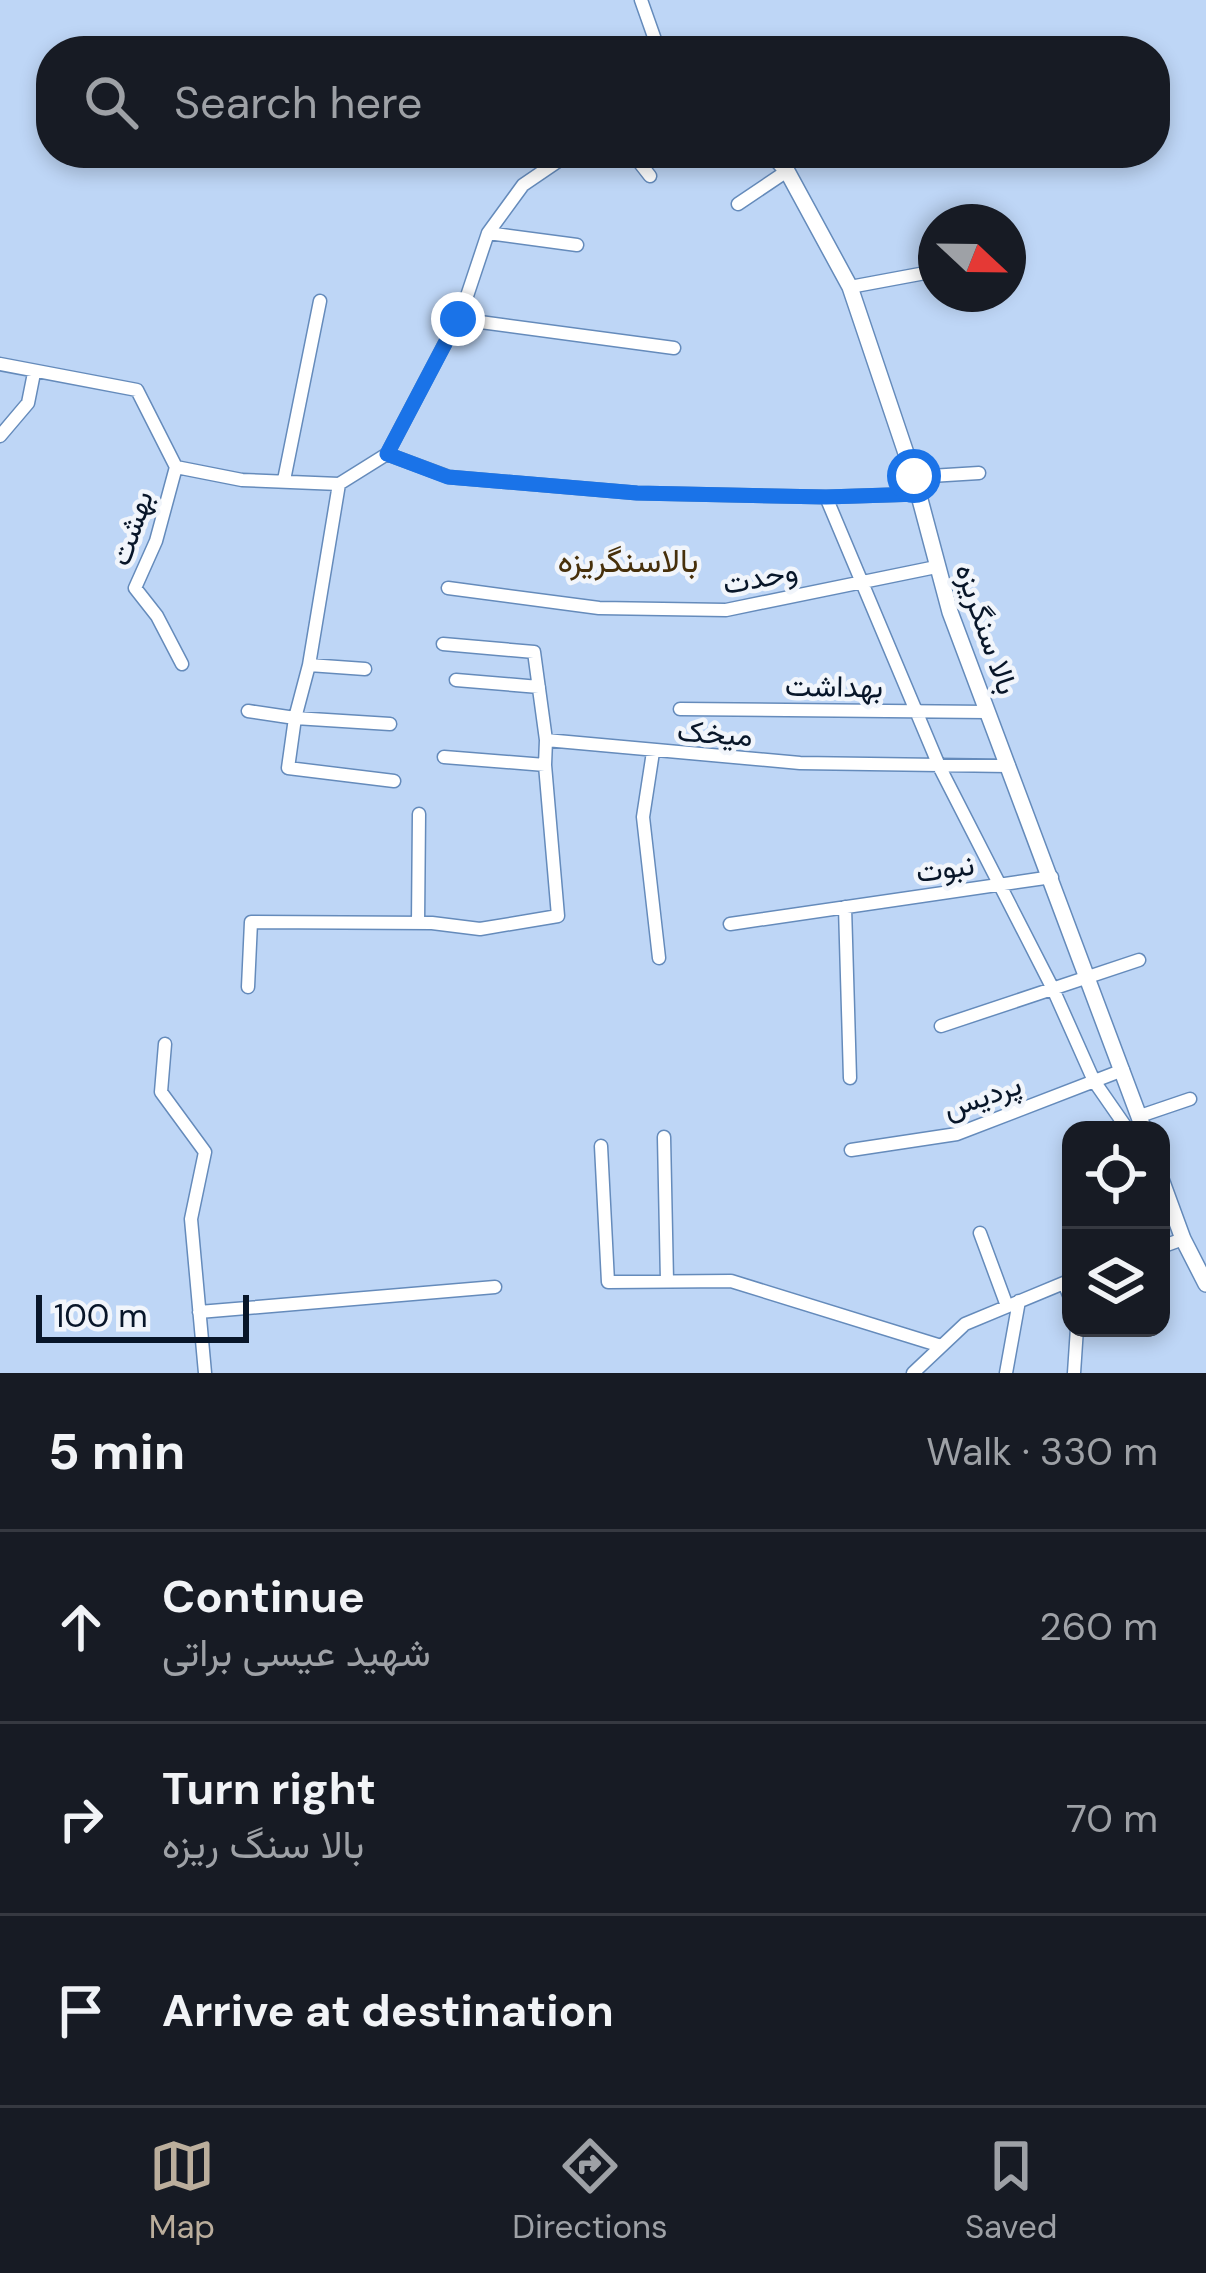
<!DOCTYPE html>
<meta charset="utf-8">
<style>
:root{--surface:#171b24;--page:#242831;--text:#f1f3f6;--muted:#9ea1a6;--line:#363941;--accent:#bbae9c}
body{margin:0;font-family:"DM Sans",Vazirmatn,sans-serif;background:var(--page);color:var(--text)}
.controls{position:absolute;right:36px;bottom:36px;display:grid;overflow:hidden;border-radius:24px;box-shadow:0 6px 18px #0003}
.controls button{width:108px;height:108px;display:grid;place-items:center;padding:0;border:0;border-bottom:3px solid var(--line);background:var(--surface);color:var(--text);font:60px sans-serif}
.compass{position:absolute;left:918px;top:204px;width:108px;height:108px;border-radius:50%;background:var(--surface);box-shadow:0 6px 18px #0003;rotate:112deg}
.scale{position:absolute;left:36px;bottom:30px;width:213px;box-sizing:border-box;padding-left:12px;border:6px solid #081629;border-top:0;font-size:33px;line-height:42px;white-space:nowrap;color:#081629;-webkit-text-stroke:9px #f1f5fb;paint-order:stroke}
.stop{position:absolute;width:36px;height:36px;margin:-27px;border:9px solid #1a73e8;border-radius:50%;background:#fff}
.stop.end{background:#1a73e8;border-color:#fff;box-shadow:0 3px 12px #0008}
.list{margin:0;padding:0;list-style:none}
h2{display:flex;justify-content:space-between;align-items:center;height:156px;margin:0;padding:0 48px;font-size:51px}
h2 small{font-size:39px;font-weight:400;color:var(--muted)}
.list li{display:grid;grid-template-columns:78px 1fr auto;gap:36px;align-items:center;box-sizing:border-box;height:192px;padding:0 48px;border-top:3px solid var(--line)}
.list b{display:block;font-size:45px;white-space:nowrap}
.list p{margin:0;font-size:39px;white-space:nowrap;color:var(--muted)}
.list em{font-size:39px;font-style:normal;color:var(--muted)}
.icon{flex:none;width:66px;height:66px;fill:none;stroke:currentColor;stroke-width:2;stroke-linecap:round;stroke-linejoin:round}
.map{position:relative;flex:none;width:1206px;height:1373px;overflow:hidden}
.search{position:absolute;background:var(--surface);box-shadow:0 6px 18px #0003;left:36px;right:36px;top:36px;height:132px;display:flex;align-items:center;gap:30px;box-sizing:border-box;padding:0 42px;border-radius:48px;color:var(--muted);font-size:45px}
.sheet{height:732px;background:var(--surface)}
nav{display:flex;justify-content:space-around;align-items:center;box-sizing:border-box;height:168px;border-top:3px solid var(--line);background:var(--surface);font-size:33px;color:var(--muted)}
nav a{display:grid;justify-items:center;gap:6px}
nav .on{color:var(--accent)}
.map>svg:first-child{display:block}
</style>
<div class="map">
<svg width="1206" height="1373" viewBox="0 0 1206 1373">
<rect width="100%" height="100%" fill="#bed6f6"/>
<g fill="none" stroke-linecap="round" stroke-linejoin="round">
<defs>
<path id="minor" d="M641,0L659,51
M632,153L650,176
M738,204L787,171
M488,233L577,245
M850,287L936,271
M458,319L674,348
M0,364L137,390L176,467L242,480L339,484L387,454L462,311L488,233L523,185L570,153
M0,436L28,403L34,373
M387,454L449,477L637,493L826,497L919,494
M176,467L156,541L135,588L157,616L182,664
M914,477L979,473
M284,480L320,301
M826,497L940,768L1053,989L1094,1081L1128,1130
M448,588L599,608L726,610L936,567
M443,644L534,652L546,740
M309,665L365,669
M456,680L539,687
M680,709L987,712
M248,711L295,718L309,665L339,484
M390,724L295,718L288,768L394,781
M653,752L643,817L659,958
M444,757L545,765L546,740L800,763L1009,766
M845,907L850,1078
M418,923L419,814
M730,924L1052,877
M248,987L251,922L432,923L480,929L558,916L545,765
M941,1026L1139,960
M165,1044L161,1092L205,1152L191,1219L205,1373
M1140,1116L1190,1099
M664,1137L667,1281
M601,1146L608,1282L731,1281L941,1346
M851,1150L957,1134L1123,1070
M980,1233L1007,1306
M1161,1247L1183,1239
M1064,1283L1071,1300
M199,1312L495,1287
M913,1373L965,1324L1071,1280
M1006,1373L1019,1301
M1074,1373L1077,1328"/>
<path id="tertiary" d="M771,153L787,171L850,287L914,477L950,612L1144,1130
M1161,1179L1183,1239L1206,1284"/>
</defs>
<use href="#minor" stroke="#658bbb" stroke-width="15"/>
<use href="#tertiary" stroke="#658bbb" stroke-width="18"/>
<use href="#minor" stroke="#fff" stroke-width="12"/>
<use href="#tertiary" stroke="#fff" stroke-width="15"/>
</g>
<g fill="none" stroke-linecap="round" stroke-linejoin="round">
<path stroke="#1a73e8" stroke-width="15" d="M458,319L387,454L448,477L637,493L826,497L920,494L914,476"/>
</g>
<g text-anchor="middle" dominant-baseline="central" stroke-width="9" stroke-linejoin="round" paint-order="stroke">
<g font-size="30" fill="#081629" stroke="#f1f5fb">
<text transform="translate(131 528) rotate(-71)">بهشت</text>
<text transform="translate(760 577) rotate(-11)">وحدت</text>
<text transform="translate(987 629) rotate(71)">بالا سنگریزه</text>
<text transform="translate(834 686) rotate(1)">بهداشت</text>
<text transform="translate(715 733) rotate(4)">میخک</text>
<text transform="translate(945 868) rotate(-8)">نبوت</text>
<text transform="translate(982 1096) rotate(-19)">پردیس</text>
</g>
<g font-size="33" fill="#47300b" stroke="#f1f5fb">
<text x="628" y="560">بالاسنگریزه</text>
</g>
</g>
</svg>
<div class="controls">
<button><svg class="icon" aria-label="locate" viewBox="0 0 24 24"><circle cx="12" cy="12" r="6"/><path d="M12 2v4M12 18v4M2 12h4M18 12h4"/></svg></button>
<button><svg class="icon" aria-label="layers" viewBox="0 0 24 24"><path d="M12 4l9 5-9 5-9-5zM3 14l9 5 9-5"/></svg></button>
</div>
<svg class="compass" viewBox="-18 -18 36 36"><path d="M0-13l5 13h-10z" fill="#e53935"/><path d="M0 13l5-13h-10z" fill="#9ea1a6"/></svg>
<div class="scale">100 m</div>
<div class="stop" style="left:914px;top:476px"></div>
<div class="stop end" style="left:458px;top:319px"></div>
<div class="search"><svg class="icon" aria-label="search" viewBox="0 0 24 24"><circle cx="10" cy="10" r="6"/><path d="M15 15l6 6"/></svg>Search here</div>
</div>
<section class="sheet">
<h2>5 min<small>Walk · 330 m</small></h2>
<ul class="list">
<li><svg class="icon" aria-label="ahead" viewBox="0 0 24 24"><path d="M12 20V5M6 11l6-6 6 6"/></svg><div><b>Continue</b><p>شهید عیسی براتی</p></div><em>260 m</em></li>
<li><svg class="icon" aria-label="right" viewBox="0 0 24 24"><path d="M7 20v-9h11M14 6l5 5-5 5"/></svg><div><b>Turn right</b><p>بالا سنگ ریزه</p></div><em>70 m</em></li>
<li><svg class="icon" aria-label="arrive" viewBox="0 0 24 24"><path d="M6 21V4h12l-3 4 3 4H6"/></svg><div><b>Arrive at destination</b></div></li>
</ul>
</section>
<nav>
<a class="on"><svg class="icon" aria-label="map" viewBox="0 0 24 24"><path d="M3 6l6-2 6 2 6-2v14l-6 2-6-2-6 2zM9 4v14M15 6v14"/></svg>Map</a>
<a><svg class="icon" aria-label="directions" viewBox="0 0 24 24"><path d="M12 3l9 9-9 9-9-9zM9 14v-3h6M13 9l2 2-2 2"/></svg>Directions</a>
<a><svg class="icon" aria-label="saved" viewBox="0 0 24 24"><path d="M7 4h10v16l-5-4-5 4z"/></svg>Saved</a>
</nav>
